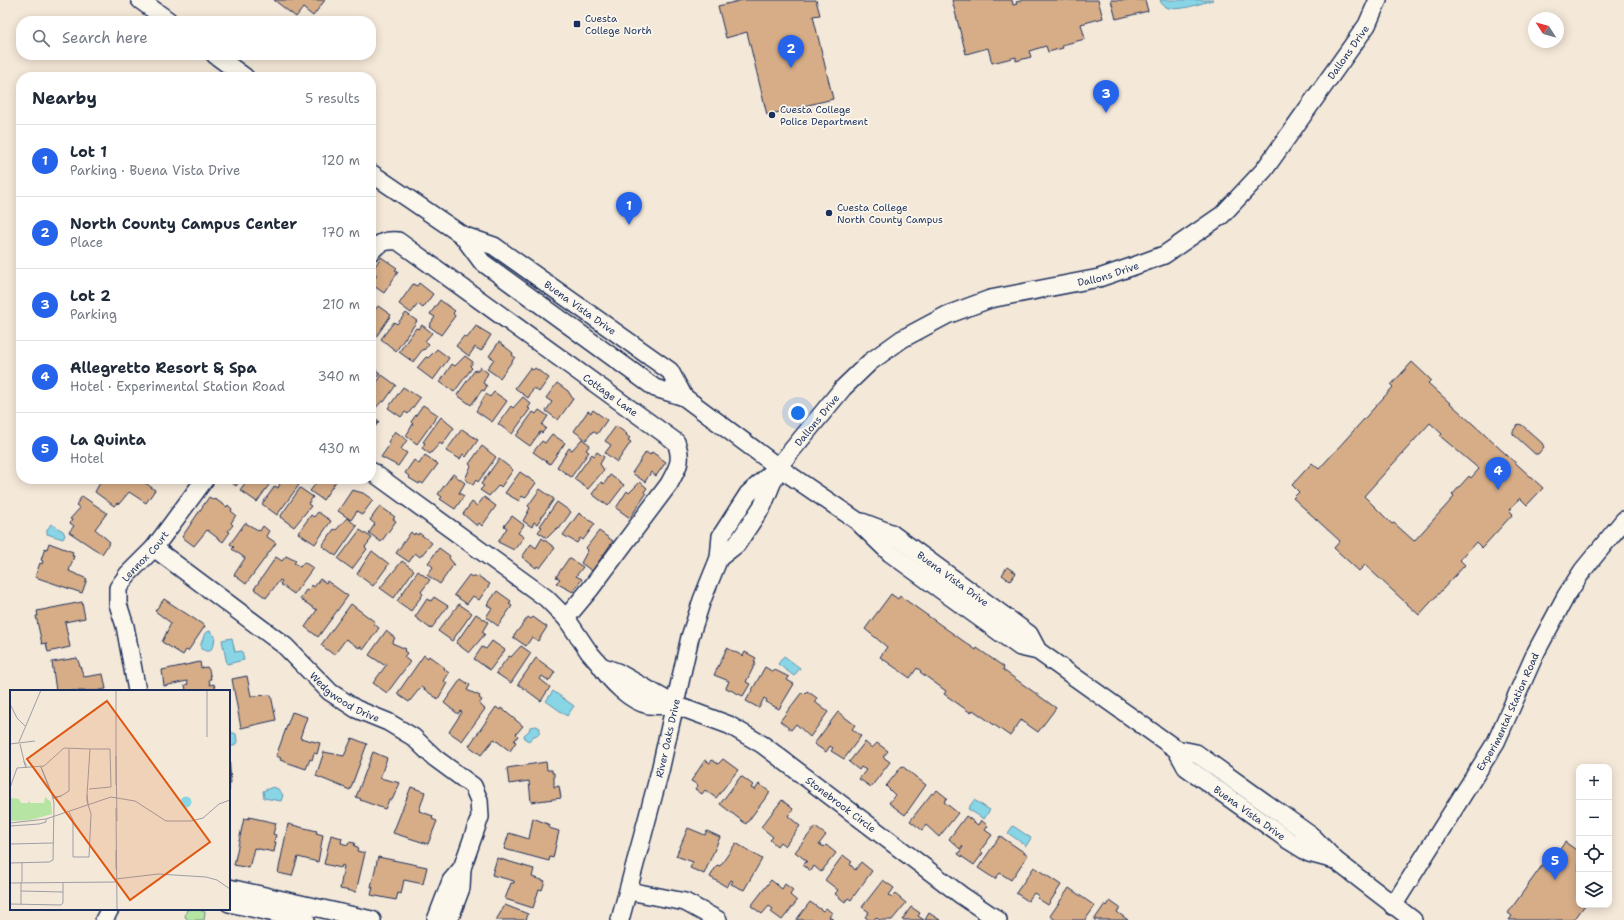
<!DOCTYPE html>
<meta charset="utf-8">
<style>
:root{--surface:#fff;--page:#f6f6f7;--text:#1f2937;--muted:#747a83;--line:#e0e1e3;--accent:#2563eb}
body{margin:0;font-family:"Shantell Sans",sans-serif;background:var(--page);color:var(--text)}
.controls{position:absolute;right:12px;bottom:12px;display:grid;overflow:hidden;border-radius:8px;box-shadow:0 2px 10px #0003}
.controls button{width:36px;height:36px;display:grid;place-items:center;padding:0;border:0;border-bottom:1px solid var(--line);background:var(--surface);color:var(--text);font:20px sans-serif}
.compass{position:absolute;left:1528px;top:12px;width:36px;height:36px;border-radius:50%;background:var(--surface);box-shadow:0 2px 10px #0003;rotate:306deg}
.you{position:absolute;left:798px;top:413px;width:14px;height:14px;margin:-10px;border:3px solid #fff;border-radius:50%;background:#1a73e8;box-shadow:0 0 0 6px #1a73e833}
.badge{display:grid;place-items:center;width:26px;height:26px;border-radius:50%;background:var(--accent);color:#fff;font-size:13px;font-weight:700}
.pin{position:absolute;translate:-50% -33px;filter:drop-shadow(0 1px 2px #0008)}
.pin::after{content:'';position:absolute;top:21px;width:14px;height:12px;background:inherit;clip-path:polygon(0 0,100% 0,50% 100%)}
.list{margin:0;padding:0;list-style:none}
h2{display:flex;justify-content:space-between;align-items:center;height:52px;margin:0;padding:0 16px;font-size:17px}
h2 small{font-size:13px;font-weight:400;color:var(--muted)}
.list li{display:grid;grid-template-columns:26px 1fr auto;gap:12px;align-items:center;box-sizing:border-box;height:72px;padding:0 16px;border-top:1px solid var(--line)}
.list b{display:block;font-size:15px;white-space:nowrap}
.list p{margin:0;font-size:13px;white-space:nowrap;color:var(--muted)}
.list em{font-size:13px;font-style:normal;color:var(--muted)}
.icon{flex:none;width:22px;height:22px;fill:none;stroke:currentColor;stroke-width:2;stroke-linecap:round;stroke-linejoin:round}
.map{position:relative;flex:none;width:1624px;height:920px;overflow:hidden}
.search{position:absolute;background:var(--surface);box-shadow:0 2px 10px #0003;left:16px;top:16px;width:360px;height:44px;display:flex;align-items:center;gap:10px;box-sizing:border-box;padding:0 14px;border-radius:16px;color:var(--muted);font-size:15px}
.panel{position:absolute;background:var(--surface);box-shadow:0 2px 10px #0003;left:16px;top:72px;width:360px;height:412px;border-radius:16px}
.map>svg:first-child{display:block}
</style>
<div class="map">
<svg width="1624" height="920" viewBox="0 0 1624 920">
<rect width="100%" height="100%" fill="#f4e8d8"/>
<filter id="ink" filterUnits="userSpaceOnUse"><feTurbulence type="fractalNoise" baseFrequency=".025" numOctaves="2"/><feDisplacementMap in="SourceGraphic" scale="8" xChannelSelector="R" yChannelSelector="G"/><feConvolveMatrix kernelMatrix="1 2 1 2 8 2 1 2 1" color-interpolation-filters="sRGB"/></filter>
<g filter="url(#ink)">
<path fill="#b5e4a3" stroke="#688a80" d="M187,909H196L205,912L204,920H189L185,917Z"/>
<path fill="#88d5e6" stroke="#5c93b0" d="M1160,0H1213C1200,3 1166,18 1160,0Z
M51,524L63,531L65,535L63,539L47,534V530Z
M210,631L215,636L214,644L210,651H206L201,649V644L205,633Z
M232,638L235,652L242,651L244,660L227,664L222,640Z
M784,656L800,668L794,676L778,664Z
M553,691L574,706L567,716L546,701Z
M536,726L540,728L539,734L532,737L529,741L525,739L524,735L529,731L530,727Z
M229,731L236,734L237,742L234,746H229Z
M273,787L278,789L283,795L281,801L264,798L263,791Z
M974,800L990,810L984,819L968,809Z
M1013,826L1031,838L1026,846L1008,833Z"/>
<path fill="#d6ad87" stroke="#1b2f5e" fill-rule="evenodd" d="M274,0H325L313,16L303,8L296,17Z
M743,0H816L820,15L813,16L833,99L767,115L747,32L726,38L718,6Z
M952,0H1012L1013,5L1017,4L1016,2L1024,0H1098L1103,18L1081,24L1085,39L1062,45L1063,48L1048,52L1046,46L1029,51L1031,57L1016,61V57L992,63L988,48L966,54Z
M1111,0H1145L1148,11L1116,19Z
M381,257L397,268L395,270L398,272L384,293L371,284L377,275L372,271Z
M419,283L433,294L423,308L418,304L411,313L399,304L413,284L417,286Z
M440,300L455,311L453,313L455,316L441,335L429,326L435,317L430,314Z
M378,306L391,315L376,337L371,334V308L375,310Z
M406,313L417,321L396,351L381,339L394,322L397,324Z
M422,325L432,333L425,341L429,344L424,350L423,349L413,362L399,352L416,328L419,329Z
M476,326L491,335L481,351L475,347L469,356L456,346L464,336L467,338Z
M499,342L513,353L512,355L515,357L500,378L487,369L494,359L489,356Z
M437,349L449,358L433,380L417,368L426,357L428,358Z
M465,356L473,362L470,366L472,368L454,392L440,382L452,364L455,366Z
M1412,362L1431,380L1428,383L1543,488L1527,505L1520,498L1509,510L1513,514L1482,548L1476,542L1460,560L1465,565L1419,615L1365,565L1359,571L1334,548L1340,541L1293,498L1299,492L1292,485L1312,463L1319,469L1393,387L1391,385ZM1430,423L1442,434L1440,436L1479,469L1471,478L1469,476L1452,495L1454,497L1414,541L1394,523L1392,524L1364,496Z
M371,367L380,373L371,386Z
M480,367L488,373L483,383L487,386L484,391L482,390L471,405L457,395L475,370L477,371Z
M530,368L533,370L535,368L549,378L539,392L534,388L528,398L515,388Z
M382,375L396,385L384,402L382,401L372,412L371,391Z
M557,383L568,391L573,399L558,420L546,411L552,402L546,398Z
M403,387L420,398L408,414L405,412L401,417L388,408Z
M494,392L507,401L492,422L476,411L486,394L490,397Z
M523,397L531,404L528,408L530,409L512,434L498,424L511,406L513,408Z
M423,405L438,415L417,444L406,436L413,424L411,422Z
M539,410L548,416L542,425L546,428L542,433L540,432L530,446L516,436L533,412L536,414Z
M593,410L607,420L597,434L593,431L586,440L574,431L588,411L591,413Z
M371,415L379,421L371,433Z
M441,417L454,428L442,445L440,443L430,454L422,448L425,443L423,442Z
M1518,424L1522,425L1542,443L1544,447L1538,454H1535L1513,434V431Z
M616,426L627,434L626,435L630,438L628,440L631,442L617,462L605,453L611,445L605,441Z
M462,429L478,440L466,457L463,454L460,459L446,451Z
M395,431L407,440L401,449L407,453L398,466L381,457L390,444L388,442Z
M552,434L565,443L550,464L533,452L542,441L545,443Z
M582,439L590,445L586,450L589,452L571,477L557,467L569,448L572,450Z
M482,446L496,457L478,482L476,480L473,485L465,479L471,466L469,464Z
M597,452L604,457L600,464L604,470L588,489L574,479L592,454L594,456Z
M646,452L650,455L652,452L666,462L656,476L651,472L645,482L632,473Z
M425,455L438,464L423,484L420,482L419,484L409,478L410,477L405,473L414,460L419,464Z
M499,459L513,470L501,487L499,485L489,496L480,490L484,486L481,484Z
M520,472L536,483L525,498L522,496L519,501L505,493Z
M453,474L465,483L459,493L464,496L455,509L440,499L442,497L438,494Z
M610,475L624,485L608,506L592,494L601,482L604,484Z
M102,479H140L155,490L146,503L129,492L119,504L117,503L114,506L95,492Z
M227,479H241L236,486Z
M248,479H273L257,502L240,490Z
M282,479H291L299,485L277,515L262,504L275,486L278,488Z
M312,479H336L337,480L323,500L310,491L317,482Z
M640,482L647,488L644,492L646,494L630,518L616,508L627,491L629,493Z
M300,488L313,497L308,504L311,506L294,527L280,517Z
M540,489L554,499L537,524L534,522L532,527L523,521L530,508L528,506Z
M352,490L363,493L373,500L362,515L357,511L351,520L338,511Z
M82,496L107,513L95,529L110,542L102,554L69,532L74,526L70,523L72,520L70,519L80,508L76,505Z
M209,497L214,500L215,499L227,507L228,505L232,509L231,511L236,515L231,523L233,525L228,531L230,532L223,542L207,530L194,546L182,537Z
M484,497L496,506L482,526L479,523L477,526L463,514L472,502L477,506Z
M557,502L571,512L559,529L557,528L547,538L538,532L542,527L540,526Z
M380,506L395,517L393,519L396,521L381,542L369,533L375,524L370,520Z
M318,512L331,521L315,544L298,533L311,515L314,517Z
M579,513L595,524L583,540L580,538L577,543L563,535Z
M512,516L524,525L518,533L524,537L514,550L498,542L507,528L504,526Z
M347,518L357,526L336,556L322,546L334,529L336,530Z
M245,523L260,531L263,526L269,531L266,536L276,543L246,584L234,575L245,558L232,549L234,547L230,544Z
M360,530L372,538L365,547L367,549L352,569L338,559Z
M599,531L613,541L592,571L581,563L588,550L586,548Z
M411,532L414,535L415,533L418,535L419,533L432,543L420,557L415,553L409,562L396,553Z
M542,538L555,548L540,568L537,566L536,568L522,557L531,544L536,548Z
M49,543L73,552L72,556H74L69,571L87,579L82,593L35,577L40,563L42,564L43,561L41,560L45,548L47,549Z
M439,548L450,556L449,558L454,564L440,584L427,575L433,567L428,563Z
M372,551L389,564L373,586L357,574Z
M286,556L296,561L294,563L300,567L304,562L313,568L294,594L280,584L282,581L280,580L266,598L254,589L276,557L282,561Z
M569,558L583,567L576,576L582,579L573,592L556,583L560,579L556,577Z
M402,561L414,570L394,598L380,588Z
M1007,567L1016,573L1010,581L1002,575Z
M418,571L430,580L421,592L423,594L411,611L397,601Z
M469,575L472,577L474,575L476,577L478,576L490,584L479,600L473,596L467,604L454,595Z
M320,579L326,583L327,581L348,596L318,637L305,627L317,610L300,599L306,590L308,591L312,585L314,587Z
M497,591L511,601L509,604L512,606L498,626L486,617L492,608L487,605Z
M891,594L898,599L900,596L976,650L977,648L1004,667L1003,670L1056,708L1038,732L1021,720L1010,736L973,710L971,713L944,694L946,691L920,672L921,671L917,668L910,678L880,657L887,647L865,629Z
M434,597L448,606L431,629L415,617L427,599L431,601Z
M164,599L205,626L188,651L186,650L183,655L162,642L171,623L155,611Z
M82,602L85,618L65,622L70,647L48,652L46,643L42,644L36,616H38L37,611Z
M351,604L375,622L374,624L379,628L364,649L360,646L359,648L346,639L334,655L321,645Z
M459,604L472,613L452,641L438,631Z
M476,614L488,622L482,632L485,634L469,653L456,643Z
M528,617L531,619L533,617L547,627L538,641L532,637L526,646L513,637Z
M386,631L395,638L392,643L406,649L404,651L407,653L404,657L410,662L387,693L373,683L387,664L385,663L384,665L369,655Z
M492,641L505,650L490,670L474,659L482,647L486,649Z
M521,646L531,653L511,683L496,673L509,656L511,657Z
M727,648L743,656L745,652L756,658L754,661L756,662L746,682L750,684L743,696L726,688L729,681L714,675Z
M424,655L428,658L429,656L445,668L444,669L449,673L444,681L447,683L438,699L421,687L409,702L397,694Z
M77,658L84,677L103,674L106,689L96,691H56L52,662Z
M536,658L555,672L549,681L542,676L540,679L550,687L541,701L518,684Z
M200,662L201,668L207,667L209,670L211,679H209L210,685L214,684L216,691H186L185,685L188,684L187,681L164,686L162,670Z
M765,667L773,672L775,670L789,677L787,680L794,684L779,709L766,702L767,700L764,698L759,708L746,701Z
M247,676L251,696L271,695L276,720L241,728L232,679Z
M461,679L470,685L467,690L480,696L479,698L482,700L479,704L485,709L462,741L449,732L462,712L460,711L458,714L444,703Z
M807,691L817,698L815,702L828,712L810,737L796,724L791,730L780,721L802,692L804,694Z
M496,707L500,710L501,708L523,726L516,734L518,736L514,741L516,742L510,751L494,739L481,755L469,746Z
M292,712L307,717L300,738L320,743L317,754L314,753L312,760L310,759L306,769L280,760L281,758L276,756Z
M838,712L855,725L852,729L861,736L844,759L831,751L833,748L830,746L826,752L814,744Z
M352,738L367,744L350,790L316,776L324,752L344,756Z
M865,742L872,748L877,743L888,751L883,757L890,762L871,787L859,779L866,770L861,767L859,770L849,762Z
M373,752L387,758L380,778L400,783L392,800H389L385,809L360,800L361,799L356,797Z
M229,754L231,784H229V791Z
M723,759L738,770L716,798L705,790L702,794L695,789L698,785L691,781L705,760L710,763L712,760L718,764Z
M546,762L547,770H552V773H554V787L559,786L561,798L531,802L529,781L509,784L507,768Z
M902,766L926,785L905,815L889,803L895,795L886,786Z
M741,776L753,785L751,788L755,790L759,784L770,792L746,824L720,804Z
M411,787L425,792L419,811L433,816L432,819L437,821L428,844L393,833Z
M937,790L947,798L944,802L958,813L939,837L926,825L922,830L910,821L932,793L934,794Z
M782,800L793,809L788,816L800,826L785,846L780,842L777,846L770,840L773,837L761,827Z
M966,816L978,825L981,820L988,826L985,830L992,835L980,851L983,853L974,865L958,854L963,847L962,846L960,849L949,839Z
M249,817L276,823L273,834L276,835L274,842H276L274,852L254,848L249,868L234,865L244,818L249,819Z
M533,818L550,825L549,828L559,831L553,858L550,857L549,861L504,849L509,833L529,839Z
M288,824L317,831L316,833L323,835L318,862L298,857L292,876L278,873Z
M815,827L826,835L819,844L824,847L826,845L836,853L821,872L814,866L811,871L803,865L807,861L795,852Z
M688,828L705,835L707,831L720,837L704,874L690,868L693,862L676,856Z
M331,835L342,838L341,843L348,845L349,842L355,843L354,846L358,847L357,851L365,853L356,892L340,889L344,866L342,865L341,868L324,864Z
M1000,836L1028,855L1011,880L1000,873L995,879L978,868Z
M1565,842L1579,852V905H1585L1574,920H1509L1512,916L1508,913L1551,853L1555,856Z
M736,843L762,859L744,890L731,884L733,881L731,880L727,887L710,877L717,865L720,866Z
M843,855L852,862L850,864L855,870L861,862L872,871L851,900L848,898L845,902L835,894L838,890L825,880Z
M378,857L427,867L423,884L404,880L401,894L398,893L396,900L371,895L373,887H371Z
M497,858L534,869L532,877L545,881L542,890L539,889L533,908L505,899L511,883H514V881L492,875Z
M1034,867L1061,885L1048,905L1037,898L1039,896L1034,893L1028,901L1016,893Z
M771,880L782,889L785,884L793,890L790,895L797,901L782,920L771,912L773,909L769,906L762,914L751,906Z
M883,880L894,888L889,895L892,897L895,894L906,903L892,920H879L876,917L874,920H869L865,917L869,912L862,907Z
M1069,888L1095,906L1085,920H1056L1050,916Z
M1110,901L1120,908L1117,912L1128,920H1094L1105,904L1107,906Z
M810,902L823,911L826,908L832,913L829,917L834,920H796Z
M505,905L528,914L526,920H496Z
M911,907L920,913L918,916L924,920H902Z
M929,913L940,920H925Z"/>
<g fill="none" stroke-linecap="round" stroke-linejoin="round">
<defs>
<g id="minor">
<path d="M140,0L169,21"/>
<path d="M215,55L245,77"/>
<path id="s1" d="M371,173L462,235L494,246L670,371L684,397"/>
<path id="s2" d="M462,235L482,262L655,388L684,397L778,467L856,520L890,553L1020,647L1038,651L1176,749L1186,767L1288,840L1309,853L1335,860"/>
<path id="s3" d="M371,252C379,242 386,240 398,241L676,442C683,461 678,467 669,484L591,588L566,618"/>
<path d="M371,471L546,598L566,618L589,652L601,666"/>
<path id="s4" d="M862,522L891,533L1029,634L1038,651"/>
<path id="s5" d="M154,548L285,646L330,692L356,709L388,722L413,737L435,758L473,786L479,800L480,817L462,868"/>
<path d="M719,558L737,544L763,505L777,471"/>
<path id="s6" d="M137,691L125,626L118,604V588L128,574L154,548L205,479"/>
<path id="s7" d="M675,705C667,705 657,706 649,705C631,702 610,681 601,666L617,672L675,705L729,725L763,745L961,895L998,920"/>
<path d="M1176,749L1196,753L1313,837L1335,860L1413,920"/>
<path d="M229,888L372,920"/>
<path d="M629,891L685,902L718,920"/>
<path d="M229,903L306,920"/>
<path id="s8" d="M1393,906L1496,742L1536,652L1566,596L1583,570L1624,520"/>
<path d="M104,920L110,909"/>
<path d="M436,920L451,881L462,868L461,888L449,920"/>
<path id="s9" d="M620,920L660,771L690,637L702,600L719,558L721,536L748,494L778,467L843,388L870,362L902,339L947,315L990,299L1099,278L1134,266L1164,255L1222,215L1264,170L1367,25L1378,0"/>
</g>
</defs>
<use href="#minor" stroke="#1b2f5e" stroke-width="20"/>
<use href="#minor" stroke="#fbf7ec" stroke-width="17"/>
</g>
</g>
<g fill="#1b2f5e" stroke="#fbf7ec" stroke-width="1.5">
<rect x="573" y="20" width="8" height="8" rx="2"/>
<circle cx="772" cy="115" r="4"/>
<circle cx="829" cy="213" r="4"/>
</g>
<g text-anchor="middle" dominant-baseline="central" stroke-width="3.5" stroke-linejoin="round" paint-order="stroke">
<g font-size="10" fill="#1b2f5e" stroke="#fbf7ec" text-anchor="start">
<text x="585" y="18">Cuesta<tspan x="585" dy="12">College North</tspan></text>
<text x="780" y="109">Cuesta College<tspan x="780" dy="12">Police Department</tspan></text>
<text x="837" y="207">Cuesta College<tspan x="837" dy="12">North County Campus</tspan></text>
</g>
<g font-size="10" fill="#1b2f5e" stroke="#fbf7ec">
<text stroke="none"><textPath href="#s9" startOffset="1221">Dallons Drive</textPath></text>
<text stroke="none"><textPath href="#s9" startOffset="885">Dallons Drive</textPath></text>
<text stroke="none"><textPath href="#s1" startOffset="250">Buena Vista Drive</textPath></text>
<text stroke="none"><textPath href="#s3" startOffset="293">Cottage Lane</textPath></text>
<text stroke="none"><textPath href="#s9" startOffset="549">Dallons Drive</textPath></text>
<text stroke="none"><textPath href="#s6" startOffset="147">Lennox Court</textPath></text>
<text stroke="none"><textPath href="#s4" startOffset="108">Buena Vista Drive</textPath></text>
<text stroke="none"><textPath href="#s5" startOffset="243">Wedgwood Drive</textPath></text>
<text stroke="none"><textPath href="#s8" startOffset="226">Experimental Station Road</textPath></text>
<text stroke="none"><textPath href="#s9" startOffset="188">River Oaks Drive</textPath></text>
<text stroke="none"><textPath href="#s7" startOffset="368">Stonebrook Circle</textPath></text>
<text stroke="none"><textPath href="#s2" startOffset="984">Buena Vista Drive</textPath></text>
</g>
</g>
<g transform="translate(10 690)">
<rect width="220" height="220" fill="#f4e8d8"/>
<path d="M35,107L41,112L42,124L20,130L0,131L1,108L9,109L11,113H18L20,110V113H34Z" fill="#b5e4a3"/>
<path d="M170.5 112a5.5 5.5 0 1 1 11 0a5.5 5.5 0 1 1-11 0Z" fill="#88d5e6"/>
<path fill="none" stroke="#9d9ea7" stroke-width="1" d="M0,14L7,28L15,36M197,47V0M9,52L31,0M0,54L25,51M10,54L14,71M106,66L107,131M14,71L16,75V78L14,72ZM106,95V0M0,98L7,78L34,76L54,58L80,59M77,105L80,59H100L101,97L79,99M51,106L59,101V59M51,106L45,108H43L45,107ZM106,118L107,220M59,122L63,130V167H79L81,124L77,111V105L78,114M0,133L36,129L101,107L125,111L156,131H181L193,128L209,114L220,110M0,136L29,134L36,132V129M0,154L43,153M12,172V192M0,173L39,172L43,170L44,113L41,101L31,77L41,103M106,179V160M106,189L148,184L196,187L207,190L220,199M0,193L106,192M11,201L53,202M0,214L51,215L53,213V192M11,214V192"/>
<path fill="#de5710" fill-opacity="0.15" stroke="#de5710" stroke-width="2" d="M97,11L200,152L120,210L17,69Z"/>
<rect width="220" height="220" fill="none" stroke="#1b2f5e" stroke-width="2"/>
</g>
</svg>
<div class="controls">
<button>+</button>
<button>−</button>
<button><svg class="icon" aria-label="locate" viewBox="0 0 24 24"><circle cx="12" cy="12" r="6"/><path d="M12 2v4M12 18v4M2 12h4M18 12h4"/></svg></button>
<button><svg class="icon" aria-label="layers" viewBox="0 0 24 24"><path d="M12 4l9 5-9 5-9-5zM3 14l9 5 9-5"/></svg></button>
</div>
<svg class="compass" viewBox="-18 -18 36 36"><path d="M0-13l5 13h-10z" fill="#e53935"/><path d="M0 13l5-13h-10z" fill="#747a83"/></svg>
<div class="you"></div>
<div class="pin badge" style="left:629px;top:225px">1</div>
<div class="pin badge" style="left:791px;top:68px">2</div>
<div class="pin badge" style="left:1106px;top:113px">3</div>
<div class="pin badge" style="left:1498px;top:490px">4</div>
<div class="pin badge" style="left:1555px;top:880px">5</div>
<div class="search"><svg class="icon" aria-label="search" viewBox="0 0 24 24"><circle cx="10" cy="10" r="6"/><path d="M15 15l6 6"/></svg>Search here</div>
<section class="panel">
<h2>Nearby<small>5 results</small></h2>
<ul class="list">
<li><span class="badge">1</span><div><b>Lot 1</b><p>Parking · Buena Vista Drive</p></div><em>120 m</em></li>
<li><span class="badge">2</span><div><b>North County Campus Center</b><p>Place</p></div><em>170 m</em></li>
<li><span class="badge">3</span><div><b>Lot 2</b><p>Parking</p></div><em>210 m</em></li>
<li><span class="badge">4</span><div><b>Allegretto Resort &amp; Spa</b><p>Hotel · Experimental Station Road</p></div><em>340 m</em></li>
<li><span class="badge">5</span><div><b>La Quinta</b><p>Hotel</p></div><em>430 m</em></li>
</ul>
</section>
</div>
